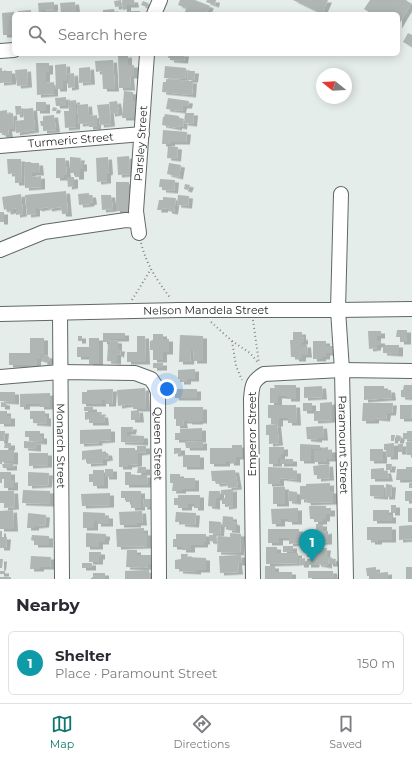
<!DOCTYPE html>
<meta charset="utf-8">
<style>
:root{--surface:#fff;--page:#f7f7f7;--text:#2b2b33;--muted:#7c7c81;--line:#e1e1e2;--accent:#0f766e}
body{margin:0;font-family:Montserrat,sans-serif;background:var(--page);color:var(--text)}
.compass{position:absolute;left:316px;top:68px;width:36px;height:36px;border-radius:50%;background:var(--surface);box-shadow:0 2px 10px #0003;rotate:288deg}
.you{position:absolute;left:167px;top:389px;width:14px;height:14px;margin:-10px;border:3px solid #fff;border-radius:50%;background:#1a73e8;box-shadow:0 0 0 6px #1a73e833}
.badge{display:grid;place-items:center;width:26px;height:26px;border-radius:50%;background:var(--accent);color:#fff;font-size:13px;font-weight:700}
.pin{position:absolute;translate:-50% -33px;filter:drop-shadow(0 1px 2px #0008)}
.pin::after{content:'';position:absolute;top:21px;width:14px;height:12px;background:inherit;clip-path:polygon(0 0,100% 0,50% 100%)}
.list{margin:0;padding:0;list-style:none}
h2{display:flex;justify-content:space-between;align-items:center;height:52px;margin:0;padding:0 16px;font-size:17px}
h2 small{font-size:13px;font-weight:400;color:var(--muted)}
.list li{display:grid;grid-template-columns:26px 1fr auto;gap:12px;align-items:center;box-sizing:border-box;height:64px;margin:0 8px 8px;padding:0 8px;border:1px solid var(--line);border-radius:6px}
.list b{display:block;font-size:15px;white-space:nowrap}
.list p{margin:0;font-size:13px;white-space:nowrap;color:var(--muted)}
.list em{font-size:13px;font-style:normal;color:var(--muted)}
.icon{flex:none;width:22px;height:22px;fill:none;stroke:currentColor;stroke-width:2;stroke-linecap:round;stroke-linejoin:round}
.map{position:relative;flex:none;width:412px;height:579px;overflow:hidden}
.search{position:absolute;background:var(--surface);box-shadow:0 2px 10px #0003;left:12px;right:12px;top:12px;height:44px;display:flex;align-items:center;gap:10px;box-sizing:border-box;padding:0 14px;border-radius:6px;color:var(--muted);font-size:15px}
.sheet{height:124px;background:var(--surface)}
nav{display:flex;justify-content:space-around;align-items:center;box-sizing:border-box;height:56px;border-top:1px solid var(--line);background:var(--surface);font-size:11px;color:var(--muted)}
nav a{display:grid;justify-items:center;gap:2px}
nav .on{color:var(--accent)}
.map>svg:first-child{display:block}
</style>
<div class="map">
<svg width="412" height="579" viewBox="0 0 412 579">
<defs>
<filter id="shadow"><feDropShadow dx="4" dy="2.5" stdDeviation="0" flood-color="#0004"/></filter>
</defs>
<rect width="100%" height="100%" fill="#e5edea"/>
<path fill="#afb6b4" filter="url(#shadow)" d="M121,0L122,6L115,7L114,1Z
M122,0H134L135,5H127V9L123,10Z
M180,0H195L210,6L206,14H191L185,12L186,8L178,5Z
M207,0H216L215,5L206,2Z
M293,0H328L322,14Z
M370,0H406L411,4L398,26V14H372L364,9Z
M143,1L148,3L147,7L141,5Z
M54,2V9L43,10V14H39L38,3Z
M75,2L76,10L68,11L69,13H61L60,3Z
M114,9L115,14H103V10Z
M31,10V14H18V11Z
M57,10L58,14H45V11Z
M70,11H78V14H70Z
M128,11H140V14H128Z
M14,12V35H3L2,13Z
M408,33L412,35V47L403,42Z
M169,54H185L184,61L170,60V58H168Z
M128,55V65H134V76H130L131,88H119L118,56Z
M113,60L115,89H103L102,71L96,72L95,61Z
M36,63H49V72H46V83L54,82V94L37,95Z
M66,64L67,81H63V89H56L55,65Z
M165,66L186,68L185,79L164,78Z
M90,67L91,82L79,83V68Z
M0,68H2V71H12V82L0,83Z
M27,69L28,85L17,86L15,70Z
M188,71H195L194,80H187Z
M74,73L75,87L68,88V74Z
M166,79L193,81L192,95L162,92L163,82H166Z
M124,91L133,92V101H136L135,118H122Z
M66,97V106H56L55,98Z
M168,98L189,101L188,106H183L182,111L166,109Z
M76,100V127L65,128L64,111H69L68,101Z
M117,101L119,113L111,114L109,102Z
M36,102H46V111H36Z
M88,104L89,116L97,115V127H89V123L79,124L77,105Z
M109,104L111,124L100,125L97,105Z
M15,106H21L22,114L16,115Z
M53,107L57,108L56,111H52Z
M33,108L35,130L16,133L15,121L24,120L23,109Z
M7,110V114L13,113L14,129H8L9,135H2V133H0V111Z
M185,113H194L193,124L184,123Z
M165,114L179,116V119H184L183,127L178,126V128L162,125L163,117H164Z
M54,115L56,130L43,131V126H41L40,121H43V116Z
M163,130L187,132L186,142H171V144H162Z
M168,146L178,147L177,159L167,158Z
M129,156L130,174L118,175L117,157Z
M70,157L81,158L80,162H83V169H80V177H75V173H70Z
M108,157L109,172L107,173V181L97,182L96,158Z
M56,158H65L67,175H64V178H56Z
M7,159H21L22,183H15V173L8,174Z
M24,162H31V163H39L40,173H32V177L41,176V187L25,188Z
M169,163L181,165L179,177L167,174Z
M67,177H74V186L68,187Z
M160,179L175,180L174,191L162,190V187H159Z
M116,182H129V211H116Z
M185,184L190,185L188,190L184,189Z
M66,191L68,214H62L61,207L48,209V207L38,209V208H36V214L27,215L25,195Z
M89,193V195H92L93,202L90,203V204L79,205L78,194Z
M21,194L23,214L16,215V208L12,209V211L7,212L6,209L4,210L2,197Z
M101,195H111L113,209L102,210Z
M178,195L189,196L188,206L177,205Z
M163,197L176,198L174,212L168,211V209L164,208V210H157L159,200H163Z
M0,212H4V222H0Z
M397,330H407V342H400V337H396Z
M368,331H381V336H377V341H381V345H377V348L369,349Z
M293,332H302V338L304,337V342H302V345H307L308,355H302V359H295V357H291L290,340H293Z
M103,333H125V339H110V342H103Z
M153,334H163V339H169V352H163V360H153V350H150V341L153,340Z
M180,335L203,336V361H193L194,350H191L190,362H179Z
M78,336H82V341H78Z
M137,336H145L146,362H127V352H137Z
M30,338H44V355H41V359H37V370H29V365H9V353H30Z
M89,338H99V364H89V357H77V347H89Z
M111,340L118,341V349H121L120,355L117,354V362L107,361L108,344H110Z
M313,341H326V357H322V359H313Z
M383,345H399V354L383,353Z
M326,346H334V353H326Z
M42.5 359a3.5 3.5 0 1 1 7 0a3.5 3.5 0 1 1-7 0Z
M153,363H163V368H153Z
M195,369V379H187V382H180V379H178V370Z
M274,385H296V399H287V396H278V403H270V388H275Z
M404,385H412V398L401,397V390H403Z
M322,386L323,397L304,398V387Z
M364,386H384V390H391L392,398L364,400Z
M145,388L146,409H133V404L118,406L117,390Z
M113,389L112,404H105V400H102V404H82V392H87V390Z
M175,389H197V398H175Z
M0,392H15V402L0,401Z
M50,393V407H40V404H26V407H20V394Z
M1,402L6,403V407H1Z
M332,402V420L314,421V411H320V403Z
M303,403H312V411H303Z
M363,403H393L392,413H387L386,419L375,418V421H362Z
M268,405H296L297,423H288V418H279V424H271V418H268Z
M400,405H412L411,419H400Z
M84,407H93V411H84Z
M174,407H203V421H199V422H188V421H183L184,426H176V419H174Z
M139,410L140,420H131V411Z
M0,411H7V416H11V424H0Z
M30,411H45V416H47V424L33,423V419H30Z
M85,412H102L101,415H104L105,423H89V419L85,420Z
M277,424L279,443L269,444V435H266V425Z
M323,426L324,438H318V440L307,439L306,427Z
M121,427H133L132,432H127V435L144,436V443L121,442Z
M202,428V440H175V433H180V429Z
M111,429V440L98,441L99,443L80,444V430Z
M0,431H5L4,441H0Z
M25,431H40V436H43V442L29,441V437H25Z
M407,431H412V440L403,439V433H407Z
M391,435H395L394,441H391Z
M396,435L401,436L400,441H396Z
M24,441L37,442V449L24,448Z
M203,441V448H186L185,442Z
M406,442H412V455H407Z
M5,443H11V448H4Z
M394,443V457H387L386,450H384V444Z
M300,444L320,445V449H311V461H300Z
M398,444H403V452H398Z
M232,445H242V457H236V463H230V461H226V464H210V448H232Z
M137,446H146V452L138,453V464L128,465V467H119V448H135V450H137Z
M269,447H284V454H281V458H278V464H269Z
M328,447V450H332V459H325L326,462H314V450H323L322,448Z
M174,448H181V453L174,454Z
M102,449V453H108L109,458L103,459V463L87,464V459L82,460V451Z
M370,449H383V461H370Z
M0,450H14V462H2V464H0Z
M29,453H48V465L29,466Z
M183,455H200V467H183Z
M280,459H293V464H280Z
M13,463V468H3L2,464Z
M329,464L330,478L317,479V475H314L313,466Z
M386,464H392L391,470H386Z
M138,467H146V473H137Z
M268,467L293,468V471H297V480L280,478V484H268Z
M406,467H412V480H396L397,469H406Z
M384,468V471H387L389,479H371V469Z
M105,469H113V477H105Z
M93,470H104V486H93V482H89V474H93Z
M235,470L238,487L228,488L227,483L216,484L215,481H212L211,471Z
M0,472H11V480H14V488H4V479H2V483H0Z
M28,472L49,473L48,485L28,486Z
M125,472H131V475H147L148,485H125Z
M170,474H180V478H195V489H182V491H172L173,483H170Z
M330,483V491H333V502L307,503L306,499L300,500V486H306V484Z
M409,483H412V488H409Z
M386,484L392,485L391,497H385Z
M370,485H384V497L370,496Z
M273,487H285V504H273Z
M233,489V506L225,507V504H222V498H225V495H221V490Z
M23,490L50,491V504L22,503Z
M0,491H14L15,507L4,508V503H0Z
M121,491H141V508H131V502H126V498H121Z
M209,491H220V498H216V507L208,506Z
M289,491L297,492V502L288,501Z
M405,491H412V501H405Z
M110,493V505L82,506L81,494Z
M178,495H200V508H194V504H188V508H178V505H174V498H178Z
M144,499H151L150,507H143Z
M391,505H396V513H391Z
M309,506H326V508H331V514H326V519H323V522H314V519H310Z
M298,508V522H288V519H281V524H272L271,509Z
M408,508H412V522H408Z
M13,510L14,529H0V511Z
M373,510H389V515H392V521H373Z
M142,511L143,523H137V525H120L119,512Z
M83,512L105,513V516H109V524H97V521H94V528H83Z
M176,512L196,513L195,525L181,524V522H175Z
M28,513L46,515L45,525L35,526V528H27Z
M223,516L233,517V522L236,523V531L228,530V527H222Z
M209,521L221,522L220,534L209,533Z
M316,524H323V532L328,531V542L308,543V532H316Z
M412,525V539L399,540V526Z
M367,527H392V540H378V542H371V540H367Z
M144,528V533H147V546L117,547L116,529Z
M268,529H299V543L289,544V538H279V543H268Z
M0,531H2V537H7L6,548H0Z
M86,533L106,534V538H105V542H99V547H86Z
M230,533L241,534L240,553L217,552L218,536L230,537Z
M176,534H206V542H204V545H191V550H182V547H173V539H176Z
M32,535L49,536V545H34V541L31,540Z
M209,535H217L216,542L209,541Z
M283,546H293V552H283Z
M266,547H277V553H298V563L266,564Z
M314,548H327L326,555H328V566L317,564V560L315,565H307V559H315Z
M127,550H137V555H151V564H148V567L143,568L126,567Z
M306,550H314V557H307Z
M89,552H101V557H99V562H89Z
M181,554H188L187,557L206,558V570H197V572L179,571V569H175V560L181,559Z
M241,555L242,563H238L239,572L220,573L219,556Z
M31,556L51,557L50,567H40V569H30Z
M305,558V565H300L299,559Z
M328,558L336,559L335,564H329Z
M0,559H3L2,568H0Z
M82,563H92V568H82Z
M265,566H275V572H292V579H265Z
M376,567V573L388,572V579H369V576H367L366,568Z
M406,567H412V579H406Z
M149,570L150,579H125V571Z
M0,571H5V574H0Z
M308,571H333L334,578H308Z
M93,573H105V579H91V578L93,577Z
M0,577H11V579H0Z"/>
<g fill="none" stroke-linecap="round" stroke-linejoin="round">
<defs>
<g id="minor">
<path d="M154,14L160,0"/>
<path d="M0,51L14,50"/>
<path id="s1" d="M0,146L142,134"/>
<path id="s2" d="M341,194L338,310L342,370L346,579"/>
<path id="s3" d="M139,233L136,211L147,54"/>
<path d="M0,250L44,232L126,220L136,221"/>
<path id="s4" d="M60,313L62,579"/>
<path id="s5" d="M0,314L179,310H338L412,309"/>
<path id="s6" d="M0,377L60,372L135,373L151,379L155,385L158,392L159,579"/>
<path d="M253,579L251,399C252,386 252,381 264,374L342,370L412,371"/>
</g>
</defs>
<use href="#minor" stroke="#616765" stroke-width="16"/>
<path stroke="#828886" stroke-width="2" stroke-dasharray="1 3" stroke-linecap="butt" d="M141,243C147,266 157,280 171,299
M132,300L151,269
M253,320L259,363
M211,322L232,341L250,353L259,364
M232,341L236,366L242,380"/>
<use href="#minor" stroke="#fff" stroke-width="14"/>
</g>
<g text-anchor="middle" dominant-baseline="central" stroke-width="4" stroke-linejoin="round" paint-order="stroke">
<g font-size="11" fill="#252827" stroke="#fff">
<text stroke="none"><textPath href="#s1" startOffset="71">Turmeric Street</textPath></text>
<text stroke="none"><textPath href="#s3" startOffset="90">Parsley Street</textPath></text>
<text stroke="none"><textPath href="#s5" startOffset="206">Nelson Mandela Street</textPath></text>
<text transform="translate(252 434) rotate(-90)">Emperor Street</text>
<text stroke="none"><textPath href="#s6" startOffset="219">Queen Street</textPath></text>
<text stroke="none"><textPath href="#s2" startOffset="251">Paramount Street</textPath></text>
<text stroke="none"><textPath href="#s4" startOffset="133">Monarch Street</textPath></text>
</g>
</g>
</svg>
<svg class="compass" viewBox="-18 -18 36 36"><path d="M0-13l5 13h-10z" fill="#e53935"/><path d="M0 13l5-13h-10z" fill="#7c7c81"/></svg>
<div class="you"></div>
<div class="pin badge" style="left:312px;top:562px;background:#0f9aa8">1</div>
<div class="search"><svg class="icon" aria-label="search" viewBox="0 0 24 24"><circle cx="10" cy="10" r="6"/><path d="M15 15l6 6"/></svg>Search here</div>
</div>
<section class="sheet">
<h2>Nearby<small></small></h2>
<ul class="list">
<li><span class="badge" style="background:#0f9aa8">1</span><div><b>Shelter</b><p>Place · Paramount Street</p></div><em>150 m</em></li>
</ul>
</section>
<nav>
<a class="on"><svg class="icon" aria-label="map" viewBox="0 0 24 24"><path d="M3 6l6-2 6 2 6-2v14l-6 2-6-2-6 2zM9 4v14M15 6v14"/></svg>Map</a>
<a><svg class="icon" aria-label="directions" viewBox="0 0 24 24"><path d="M12 3l9 9-9 9-9-9zM9 14v-3h6M13 9l2 2-2 2"/></svg>Directions</a>
<a><svg class="icon" aria-label="saved" viewBox="0 0 24 24"><path d="M7 4h10v16l-5-4-5 4z"/></svg>Saved</a>
</nav>
